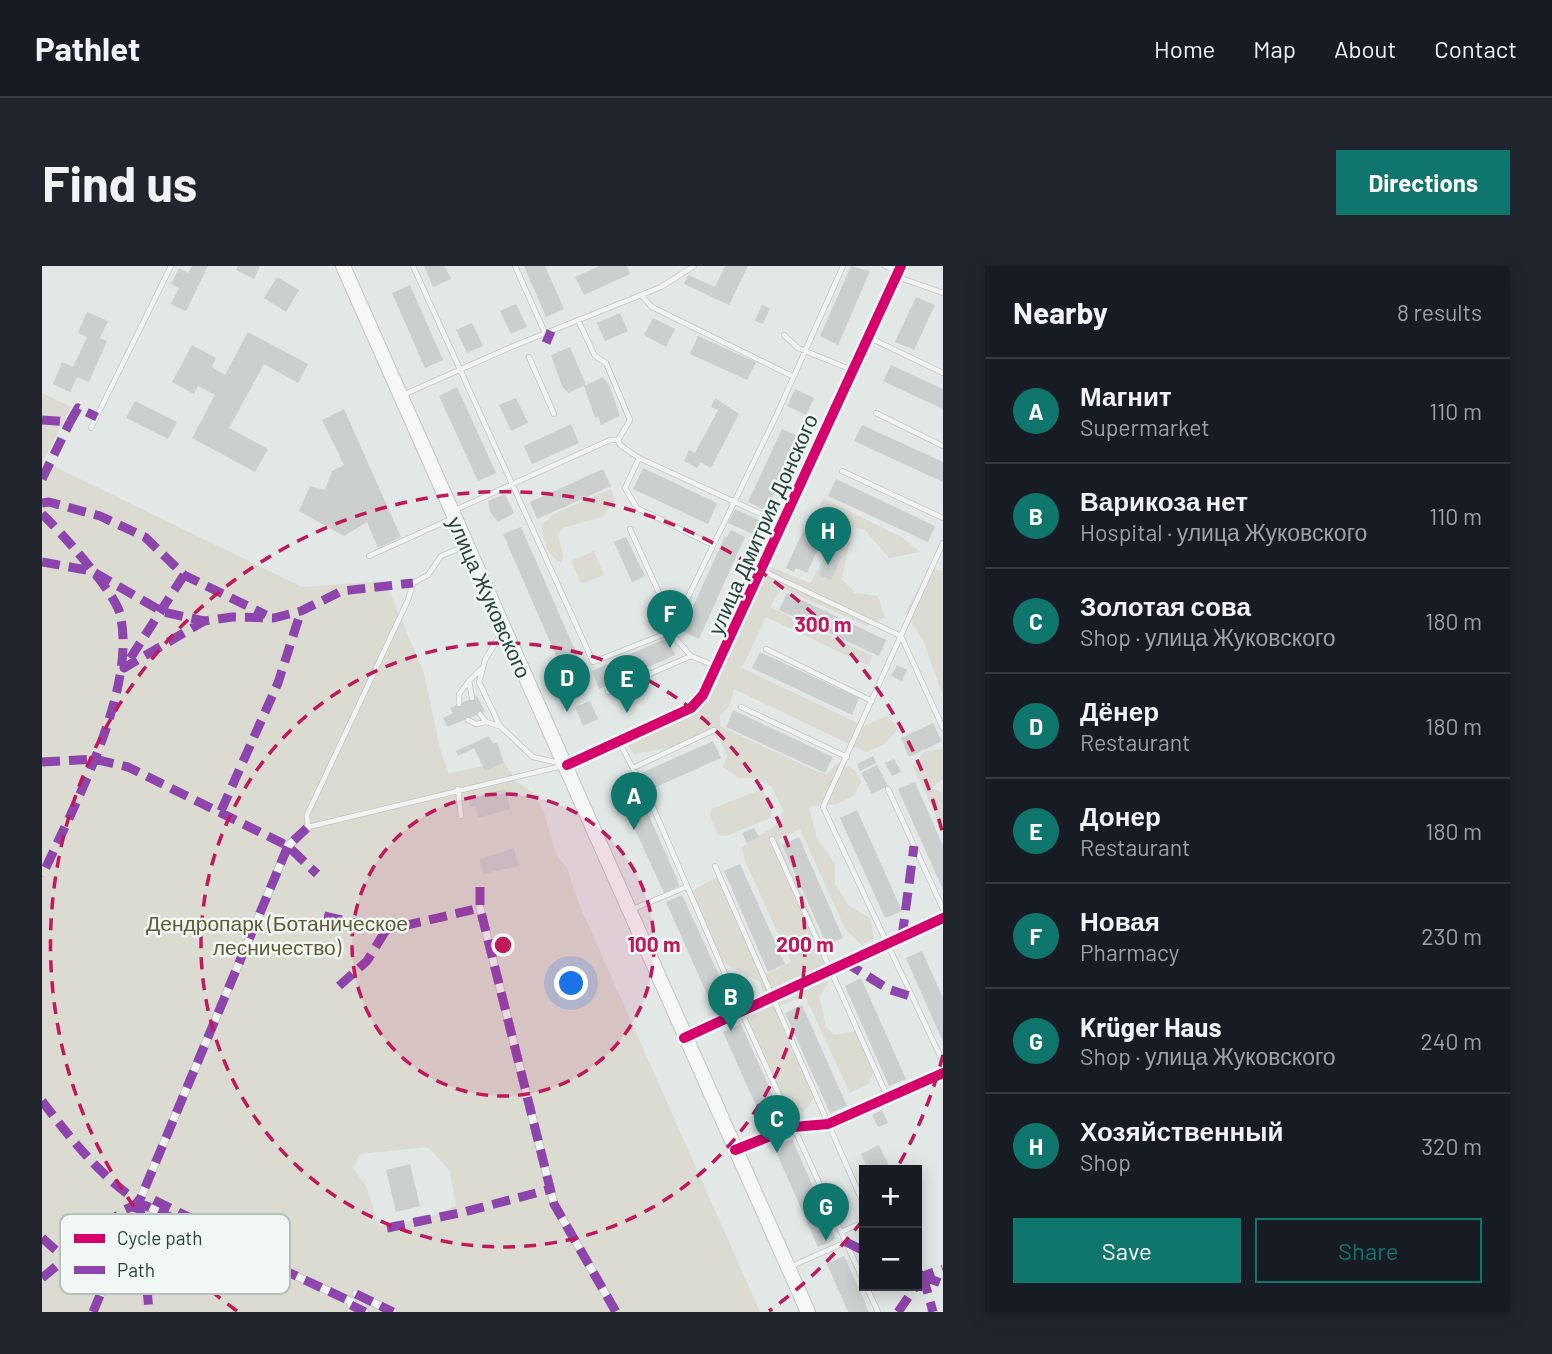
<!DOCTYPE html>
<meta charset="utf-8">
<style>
:root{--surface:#171b24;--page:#20242c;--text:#f1f3f6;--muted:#9ea1a6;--line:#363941;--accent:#0f766e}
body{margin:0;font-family:Barlow,sans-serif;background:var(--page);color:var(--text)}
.controls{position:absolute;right:21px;bottom:21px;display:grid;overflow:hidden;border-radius:0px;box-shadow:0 4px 18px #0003}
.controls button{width:63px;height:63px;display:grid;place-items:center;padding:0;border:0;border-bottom:2px solid var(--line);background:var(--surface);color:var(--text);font:35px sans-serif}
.you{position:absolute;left:530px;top:718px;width:24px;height:24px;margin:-18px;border:5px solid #fff;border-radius:50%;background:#1a73e8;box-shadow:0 0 0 10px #1a73e833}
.badge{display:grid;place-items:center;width:46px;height:46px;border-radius:50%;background:var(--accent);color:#fff;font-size:23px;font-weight:700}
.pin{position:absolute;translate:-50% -58px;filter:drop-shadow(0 2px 4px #0008)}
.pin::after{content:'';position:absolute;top:37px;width:24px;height:21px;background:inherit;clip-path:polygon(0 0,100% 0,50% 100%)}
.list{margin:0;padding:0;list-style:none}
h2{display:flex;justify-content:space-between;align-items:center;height:91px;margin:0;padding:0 28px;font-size:30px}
h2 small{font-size:23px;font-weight:400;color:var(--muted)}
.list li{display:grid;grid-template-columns:46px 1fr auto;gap:21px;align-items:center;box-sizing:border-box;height:105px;padding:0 28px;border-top:2px solid var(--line)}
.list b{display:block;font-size:26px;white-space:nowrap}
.list p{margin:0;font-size:23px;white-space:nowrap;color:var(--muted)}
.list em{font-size:23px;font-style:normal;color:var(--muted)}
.actions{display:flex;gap:14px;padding:21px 28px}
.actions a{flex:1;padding:16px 0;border:2px solid var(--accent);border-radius:0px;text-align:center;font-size:24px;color:var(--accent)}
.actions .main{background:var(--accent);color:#fff}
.map{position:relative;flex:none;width:901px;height:1046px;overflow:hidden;border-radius:0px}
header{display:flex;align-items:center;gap:42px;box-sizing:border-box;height:98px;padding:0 35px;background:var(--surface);border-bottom:2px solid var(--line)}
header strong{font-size:33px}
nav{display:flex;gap:38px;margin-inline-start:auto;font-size:24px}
.intro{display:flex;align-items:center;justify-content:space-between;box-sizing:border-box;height:168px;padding:0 42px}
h1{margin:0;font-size:49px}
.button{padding:18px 32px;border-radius:0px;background:var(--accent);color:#fff;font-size:24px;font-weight:700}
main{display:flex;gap:42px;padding:0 42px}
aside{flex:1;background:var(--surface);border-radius:0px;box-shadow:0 4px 18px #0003}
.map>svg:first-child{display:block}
</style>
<header>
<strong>Pathlet</strong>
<nav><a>Home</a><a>Map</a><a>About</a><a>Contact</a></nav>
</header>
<div class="intro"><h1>Find us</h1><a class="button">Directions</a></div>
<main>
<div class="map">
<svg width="901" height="1046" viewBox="0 0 901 1046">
<rect width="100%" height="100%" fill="#e2e8e6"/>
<path fill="#dbdbd2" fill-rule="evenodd" d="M0,127L29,141L1,195L260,321L343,315L382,407L399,487L407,507L462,496L475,516L490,526L501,544L514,588L525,602L537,638L718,1046H0ZM386,881L408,905L414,940L385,952L337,960L324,920L311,902L318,888Z
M569,223L573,235L560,251L521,262L516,268L521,290L519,297C505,288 500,274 500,258L512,248Z
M781,232L861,272L878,286L847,292L823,264L811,261L800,313L813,327L836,330L843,351L825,360L740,322L728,341L830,390L827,400L724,351L700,402L822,460L845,450L856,462L843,478L824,486L692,423L688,439L678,450V460L776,506L785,508L797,496L812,504L819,515L812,530L795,538L767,541L775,572L793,598V618L806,639L828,652L832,672L820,679L803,663L758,563L736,573L782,679L786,718L777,730L784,761L792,769L814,765L833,802L827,818L808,827L763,730L735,741L773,830L761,847L739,828L707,756L721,726L718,716L680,696L648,626L677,610L722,709L749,696L703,595L700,581L738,557L741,544L729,520L714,512H697L681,501L685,490L677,472L664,466L631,481L592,488L586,480L652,444L663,432L727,300L768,317L798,265L775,247Z
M552,285L562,309L539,318L529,295Z
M887,303L901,305V430L881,374L863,347Z
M901,483V513L890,522L901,527V564L871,501L883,485Z
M718,524C727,528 732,543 729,552L684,570L676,569L668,551L669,543Z"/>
<path fill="#cbd0cf" d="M150,0H166L144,45L129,38L137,22L129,18L137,2L146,7Z
M196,0H218L212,13L194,4Z
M382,0H403L409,13L391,21Z
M482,0H503L522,43L504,51Z
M557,0H585L588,8L542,29L533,11Z
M683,0H706L687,39L642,18L646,9L673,21Z
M809,0L828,5L796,79L778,70Z
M235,11L257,24L244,46L222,32Z
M368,19L401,94L383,102L350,27Z
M874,31L893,39L872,84L853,76Z
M474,38L485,61L469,68L458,45Z
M720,39L728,42L721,58L713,55Z
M45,46L66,55L58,72L65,75L47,116L35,111L28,126L11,118L20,96L31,101L45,71L36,67Z
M578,47L586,65L563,75L555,57Z
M611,52L633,63L624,81L602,69Z
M430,57L441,80L425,87L414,64Z
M206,66L266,98L256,117L222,98L187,162L226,183L213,206L150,172L173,129L156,120L152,128L130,116L150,79L174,92L170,101L183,109Z
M656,70L714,96L705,114L648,88Z
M528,81L544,119L561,111L567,119L578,150L559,159L556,150L553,152L542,120L526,127L520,120L509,89Z
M849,99L901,123V143L841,115Z
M415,121L454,207L436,215L397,130Z
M753,123L772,132L764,149L745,140Z
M474,132L486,157L469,165L457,139Z
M673,132L697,148L669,202L658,196L655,202L642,195L647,184L653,187L676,144L669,141Z
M93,135L135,156L126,173L84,152Z
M302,143L359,271L336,282L325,256L302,270L257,245L268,220L283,224L290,205L302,199L280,154Z
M529,158L537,177L490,198L482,180Z
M820,159L901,196V216L812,175Z
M740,163L758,171L724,245L706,236Z
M601,202L675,237L666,258L591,223Z
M561,203L569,220L495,253L488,236Z
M794,213L893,260L886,276L786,230Z
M463,228L472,247L456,256L448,246L446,235Z
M693,243L721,256L715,270L686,257Z
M768,250L776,254L774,258L785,263L765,307L754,302L752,306L744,302Z
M479,261L548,418L530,426L461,268Z
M689,264L703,271L657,373L640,365L683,270L685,271Z
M584,271L603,310L590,316L572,276Z
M788,285L800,290L789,314L777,309Z
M745,327L844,374L837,390L737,344Z
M625,372L633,389L557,423L550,405Z
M718,386L817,432L810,449L710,402Z
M855,399L865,404L860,415L849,410Z
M435,430L443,446L405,461L401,452L411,447L408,442Z
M548,435L556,453L541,460L533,441Z
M691,444L791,491L783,507L684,461Z
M891,457L900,475L867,491L859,472Z
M447,470L451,478L455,476L462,497L443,505L432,482L416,490L414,485Z
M671,475L679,492L605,525L597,508Z
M831,490L834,497L818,505L815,498Z
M852,493L859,506L850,510L843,497Z
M835,499L846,520L830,528L819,507Z
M873,516L901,580V624L856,523Z
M593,518L635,613L637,620L622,627L576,526Z
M463,523L468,543L436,552L433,540L429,542L426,533Z
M815,544L860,645L843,652L798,552Z
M712,562L717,571L705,577L700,567Z
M757,571L801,672L785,679L740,579Z
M472,582L477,600L441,608L438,593Z
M698,598L743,698L726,706L682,605Z
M640,629L687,731L688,739L673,746L624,636Z
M880,685L901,732V776L864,692Z
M819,712L864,813L847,820L803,720Z
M760,739L805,840L788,847L743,747Z
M699,758L741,852L723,860L681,766Z
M840,844L846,857L836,861L830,849Z
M750,873L794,973L776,981L732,881Z
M837,879L849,904H826L819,888Z
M368,898L378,940L354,946L344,904Z
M802,990L819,1027L827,1046H806L785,998Z"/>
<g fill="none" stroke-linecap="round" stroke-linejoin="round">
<defs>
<path id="service" d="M371,0L551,396L628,366L632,360L735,148L801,0
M473,0L503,67
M843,0L855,5
M856,11L901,27
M599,29L610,41L750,110
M742,69L756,82L810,104
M826,71L901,107
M487,91L512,148
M363,128L469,81L619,21L652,0
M834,147L901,180
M49,162L129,0
M576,174L578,179L597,192L741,258
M597,192L583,222L595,242L669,278
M800,205L901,252
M413,244L568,174H576L588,154L564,97L553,90L536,54
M588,263L632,360
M901,277L781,541L901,796
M421,281L399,290L386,309L371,317L366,334L265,549L266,561L520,500
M327,290L409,253
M721,305L859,370L901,462
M460,366L443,394L437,416L458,460L491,491L517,497
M628,366L649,390L673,400
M724,383L830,435
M566,426L649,390
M430,432L427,415L439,403
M417,438V428L427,415
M699,441L805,491
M438,448L444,456L457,460
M426,454L434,458L444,456
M577,476L607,532L699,745L822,1016
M591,502L672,464
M416,523L419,550
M846,523L901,643
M730,573L845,830
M673,600L822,939
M591,643L644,621
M799,966L822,956
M750,1000L804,976
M824,1020L836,1046"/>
<path id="pedestrian" d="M438,642L512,938L574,1046
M98,937L310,1036
M314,1028L351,1046
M309,1039L323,1046
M51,1046L246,580L266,561"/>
<path id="minor" d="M642,772L901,652
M693,884L751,861L786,858L901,807
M890,1043L891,1046"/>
<path id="tertiary" d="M525,499L649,442L661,429L859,0"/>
<path id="primary" d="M301,0L766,1046"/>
</defs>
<use href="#service" stroke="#c0c6c4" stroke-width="6"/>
<use href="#pedestrian" stroke="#c0c6c4" stroke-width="9"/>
<use href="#minor" stroke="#c0c6c4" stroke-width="10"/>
<use href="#tertiary" stroke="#c0c6c4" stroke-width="12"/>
<use href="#primary" stroke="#bfc6c3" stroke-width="16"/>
<use href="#service" stroke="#f2f4f4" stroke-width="4.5"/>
<use href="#pedestrian" stroke="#f2f4f4" stroke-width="7"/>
<use href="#minor" stroke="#f2f4f4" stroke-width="9"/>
<use href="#tertiary" stroke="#f2f4f4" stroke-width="10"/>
<use href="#primary" stroke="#f6f7f7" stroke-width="14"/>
<path stroke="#8e44ad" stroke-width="9" stroke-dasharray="18 9" stroke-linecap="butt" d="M504,77L509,65
M0,154L28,156L36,142L55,151
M0,213L28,156
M0,237L7,236L58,250L103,271L142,309L224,349
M0,248C18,265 73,326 78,348C96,423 31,541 0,610
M0,296L50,305L121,346L162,355L190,351L232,352L259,345L300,325L371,317
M142,309L82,402L162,355
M0,496L52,493L86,501L246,580L275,608
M179,545L236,417L259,345
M438,621V642L512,938L574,1046
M282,650L344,664L438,642
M860,671L872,580
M803,696L846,723L868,730
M297,720L325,695L344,664
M0,835C29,873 58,910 98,937L310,1036
M112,934L187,971
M98,940L107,1046
M345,962L422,946L509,923
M0,972L23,992
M804,976L822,985
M875,1007L881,1010L901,1003
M881,1010L891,1046
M881,1010L901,1018
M0,1012L82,944L98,937
M314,1028L351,1046
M309,1039L323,1046
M51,1046L246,580L266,561
M856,1046L874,1020"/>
<defs>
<path id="cycleway" d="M525,499L649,442L661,429L859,0
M642,772L901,652
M693,884L751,861L786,858L901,807"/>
</defs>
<use href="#cycleway" stroke="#f0f7f5" stroke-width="15"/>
<use href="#cycleway" stroke="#d6006c" stroke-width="10"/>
</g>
<circle cx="461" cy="679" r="151" fill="#c2185b" fill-opacity=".12"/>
<g fill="none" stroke="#c2185b" stroke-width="3.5" stroke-dasharray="12 9">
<circle cx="461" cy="679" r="151"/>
<circle cx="461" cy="679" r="302"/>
<path d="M901 789A453 453 0 0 1 855 902M820 955A453 453 0 0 1 727 1045M195 1045A453 453 0 1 1 901 569"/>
</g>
<g text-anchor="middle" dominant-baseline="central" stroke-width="5" stroke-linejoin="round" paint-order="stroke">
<g font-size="21" fill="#27433b" stroke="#f0f7f5">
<text transform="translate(720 258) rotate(-66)">улица Дмитрия Донского</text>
<text transform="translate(448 331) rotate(66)">улица Жуковского</text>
</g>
<g font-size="21" fill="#605b34" stroke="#f0f7f5">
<text x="235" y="656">Дендропарк (Ботаническое<tspan x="235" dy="24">лесничество)</tspan></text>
</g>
</g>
<rect x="18" y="948" width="230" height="80" rx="10" fill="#f0f7f5" stroke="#b4c1bd" stroke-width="2"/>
<rect x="32" y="968" width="31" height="9" fill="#d6006c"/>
<rect x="32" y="1000" width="31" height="8" fill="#8e44ad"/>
<g font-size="19" fill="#27433b">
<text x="75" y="979">Cycle path</text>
<text x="75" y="1011">Path</text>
</g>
<circle cx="461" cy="679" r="10" fill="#c2185b" stroke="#f0f7f5" stroke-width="3.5"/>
<g font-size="21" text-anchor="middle" font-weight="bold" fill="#c2185b" stroke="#f0f7f5" stroke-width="5" stroke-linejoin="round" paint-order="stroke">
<text x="781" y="366">300 m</text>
<text x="612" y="686">100 m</text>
<text x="763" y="686">200 m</text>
</g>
</svg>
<div class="controls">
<button>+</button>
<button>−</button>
</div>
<div class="you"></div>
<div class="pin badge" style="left:592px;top:564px">A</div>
<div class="pin badge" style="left:689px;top:765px">B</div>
<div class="pin badge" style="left:735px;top:887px">C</div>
<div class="pin badge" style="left:525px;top:446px">D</div>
<div class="pin badge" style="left:585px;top:447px">E</div>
<div class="pin badge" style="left:628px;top:382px">F</div>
<div class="pin badge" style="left:784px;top:975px">G</div>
<div class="pin badge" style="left:786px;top:299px">H</div>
</div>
<aside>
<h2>Nearby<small>8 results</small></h2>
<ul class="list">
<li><span class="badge">A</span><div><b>Магнит</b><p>Supermarket</p></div><em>110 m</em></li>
<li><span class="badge">B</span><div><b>Варикоза нет</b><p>Hospital · улица Жуковского</p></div><em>110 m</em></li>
<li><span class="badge">C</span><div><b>Золотая сова</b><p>Shop · улица Жуковского</p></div><em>180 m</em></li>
<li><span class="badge">D</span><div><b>Дёнер</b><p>Restaurant</p></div><em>180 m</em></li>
<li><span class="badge">E</span><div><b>Донер</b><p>Restaurant</p></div><em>180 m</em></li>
<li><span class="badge">F</span><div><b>Новая</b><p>Pharmacy</p></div><em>230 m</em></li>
<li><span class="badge">G</span><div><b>Krüger Haus</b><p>Shop · улица Жуковского</p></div><em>240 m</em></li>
<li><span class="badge">H</span><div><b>Хозяйственный</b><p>Shop</p></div><em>320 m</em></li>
</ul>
<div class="actions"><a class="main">Save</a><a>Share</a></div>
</aside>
</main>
